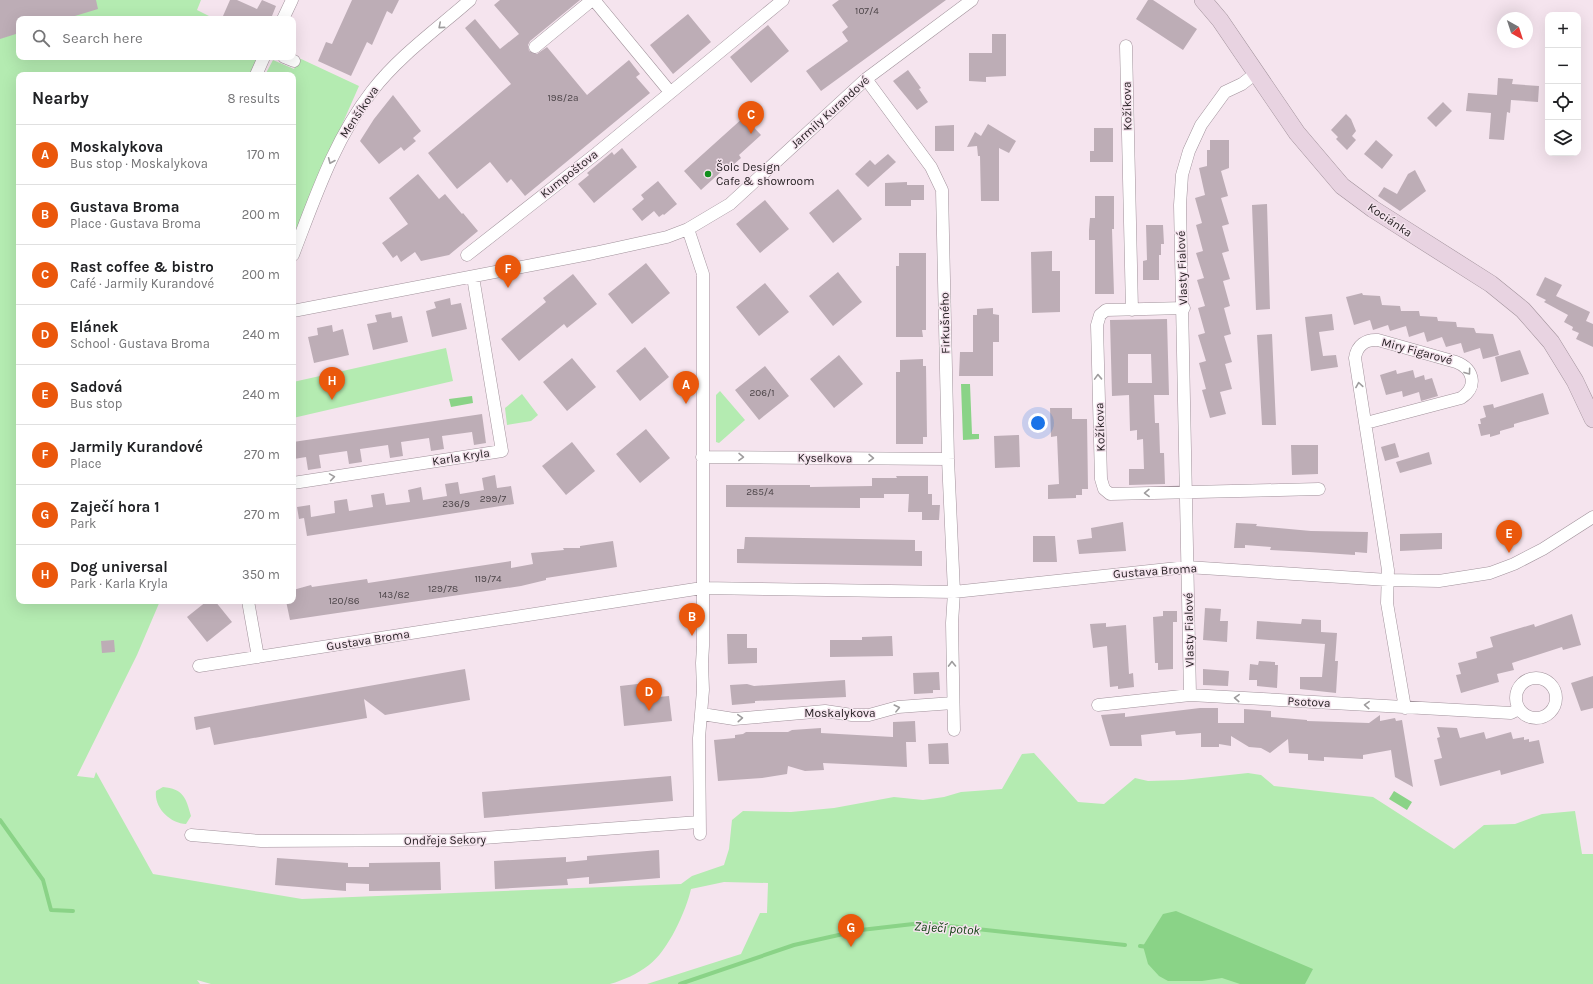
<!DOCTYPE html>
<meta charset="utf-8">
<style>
:root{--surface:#fff;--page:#f2f2f2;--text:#202124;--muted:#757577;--line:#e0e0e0;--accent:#ea580c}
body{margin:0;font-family:Karla,sans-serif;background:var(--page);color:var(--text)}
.controls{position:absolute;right:12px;top:12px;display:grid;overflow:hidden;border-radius:8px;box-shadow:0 4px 16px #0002}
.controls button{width:36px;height:36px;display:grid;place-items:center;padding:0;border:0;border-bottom:1px solid var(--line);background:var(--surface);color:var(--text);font:20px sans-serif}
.compass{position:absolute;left:1497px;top:12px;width:36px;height:36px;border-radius:50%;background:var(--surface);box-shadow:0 4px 16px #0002;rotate:141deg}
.you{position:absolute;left:1038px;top:423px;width:14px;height:14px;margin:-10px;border:3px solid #fff;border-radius:50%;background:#1a73e8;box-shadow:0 0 0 6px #1a73e833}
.badge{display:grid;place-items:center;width:26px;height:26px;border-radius:50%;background:var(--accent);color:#fff;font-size:13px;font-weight:700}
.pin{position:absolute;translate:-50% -33px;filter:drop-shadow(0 1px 2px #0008)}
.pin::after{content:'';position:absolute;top:21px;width:14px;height:12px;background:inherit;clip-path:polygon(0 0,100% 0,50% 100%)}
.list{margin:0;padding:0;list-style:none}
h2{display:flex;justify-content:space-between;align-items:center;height:52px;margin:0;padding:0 16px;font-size:17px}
h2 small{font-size:13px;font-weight:400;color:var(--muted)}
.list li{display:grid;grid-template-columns:26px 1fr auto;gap:12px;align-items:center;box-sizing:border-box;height:60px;padding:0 16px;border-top:1px solid var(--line)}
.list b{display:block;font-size:15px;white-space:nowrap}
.list p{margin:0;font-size:13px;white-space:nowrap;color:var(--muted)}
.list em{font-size:13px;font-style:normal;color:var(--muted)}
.icon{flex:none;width:22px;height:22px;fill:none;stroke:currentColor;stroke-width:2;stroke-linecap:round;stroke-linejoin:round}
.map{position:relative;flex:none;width:1593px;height:984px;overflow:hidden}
.search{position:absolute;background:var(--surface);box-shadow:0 4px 16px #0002;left:16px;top:16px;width:280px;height:44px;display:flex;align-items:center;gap:10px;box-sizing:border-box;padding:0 14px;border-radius:8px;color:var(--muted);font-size:15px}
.panel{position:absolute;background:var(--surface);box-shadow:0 4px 16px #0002;left:16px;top:72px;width:280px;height:532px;border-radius:8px}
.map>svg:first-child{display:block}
</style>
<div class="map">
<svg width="1593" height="984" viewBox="0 0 1593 984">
<rect width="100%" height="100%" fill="#f5e4ee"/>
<path fill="#b4ebb1" d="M0,0H201L197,10L215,19H19V57H259L250,75H19V601H160L137,655L77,776L94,778L96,772L153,874L302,899L681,884L692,876L724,865L729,849L732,820L743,811L791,812L834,808L894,797L923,800L944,797L961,792L1002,789L1022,754L1034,753L1078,802L1104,804L1135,778L1148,781L1183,780L1248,773L1261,775L1274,786L1373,797L1454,849L1484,825L1515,824L1542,814L1575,811L1582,854H1593V984H647L741,954L760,913H767L768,883L724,882L691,889C686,911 668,951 649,965C637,974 624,980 610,984H211L197,980L200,984H0Z
M299,58L359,86L293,236V75H265L273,60L294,69Z
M446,348L453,381L293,418V382Z
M720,391L745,420L719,443L716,442V395Z
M522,394L538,415L531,421L507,425L505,408Z
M163,787C183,789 186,797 191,816L186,824C170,823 154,808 156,791Z"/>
<path fill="#8ad387" d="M961,384H970L972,434H979V439L963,440Z
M472,396L473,403L451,407L449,399Z
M1394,791L1412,802L1407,810L1389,799Z
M1176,911L1313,969L1305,984H1240L1222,978L1202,981H1168L1159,976L1148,964L1143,946L1163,914Z"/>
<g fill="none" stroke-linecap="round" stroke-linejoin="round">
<path stroke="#8ad387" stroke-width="4" d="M0,820L43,880L51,910L73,911
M1140,946L1148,947
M680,984L794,945L861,930L922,923L1125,945"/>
</g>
<path fill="#bdadb6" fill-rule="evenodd" d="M0,0H96L98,9L65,19H19V33L0,39Z
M230,0H237L257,9L262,0L276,6L272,16L276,19H229L223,16Z
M352,0H399L392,14L387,11L372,45L367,42L351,76L318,61L326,42L332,44Z
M500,0H580L530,41L528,45L529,51L537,54L547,47L587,95L629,60L640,74L636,77L650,93L525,196L511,179L507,183L490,162L457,189L428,153L511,84L465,28L475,19L500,49L519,34L494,5Z
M839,0H946L821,91L806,71L848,41L842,32L848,27L832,5Z
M1148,0H1153L1197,29L1183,50L1136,19Z
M688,14L711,42L673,74L650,45Z
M768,25L789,51L751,83L730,57Z
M992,34H1006V76L986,77V82L969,81V53H992Z
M908,70L921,88L919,89L928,102L917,110L893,81Z
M1498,78L1513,79L1512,84L1539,86L1538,102L1511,100L1510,113L1507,112L1504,140L1489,139L1491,113L1466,111L1468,93L1497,95Z
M393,95L421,131L413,138L416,141L404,151L401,147L379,164L360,141L374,119Z
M1443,102L1452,111L1436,127L1427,118Z
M1346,114L1351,119L1356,131L1352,136L1356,140L1347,150L1336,139L1338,137L1331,130Z
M744,117L761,135L739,155L741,158L725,172L723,170L701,190L684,171Z
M988,124L1016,141L1009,153L999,148V201H981L980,156H978L977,146L967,147L975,132L981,136Z
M954,125V151H935V126Z
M1094,128H1113V162H1090V151H1094Z
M1210,140H1229V168L1221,171L1228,196L1221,198L1229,224L1222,226L1229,251L1222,253L1230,279L1223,281L1230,306L1224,308L1231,334L1224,336L1232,362L1225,364L1232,389L1220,392L1226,414L1210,418L1202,390L1206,389L1199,363L1206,361L1198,335L1205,333L1198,308L1205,306L1197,280L1204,278L1196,253L1203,251L1196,225L1202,223L1195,198L1205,195L1199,168L1207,166V150H1210Z
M1376,140L1393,155L1382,169L1364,154Z
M622,148L637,167L594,203L578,184L589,175L587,173L612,152L614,155Z
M888,154L896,162L868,187L855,174L870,160L875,165Z
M1415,170L1426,191L1400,211L1378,196L1384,187L1397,194L1408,174Z
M418,174L439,199L445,194L462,214L463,213L478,231L449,255L421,261L415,252L401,262L397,255L393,258L382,243L408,224L389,198Z
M658,181L677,204L664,215L663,214L659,217L654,211L642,221L632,209L644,199L641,195Z
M907,182V185H924V200H911V206H885V183Z
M838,189L862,219L833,243L809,213Z
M1095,196H1114V229H1112L1114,294H1095V240H1089V230L1090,218H1095Z
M765,200L789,229L760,253L736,224Z
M1267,204L1270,309L1256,310L1252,205Z
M1146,225H1163L1164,244H1161V255H1159V280H1143V261L1147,260Z
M1052,251V271H1060V312L1032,313L1031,252Z
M899,253H926V330H922L923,337H896V266H899Z
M646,263L670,293L632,324L608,294Z
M838,272L862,302L833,326L809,296Z
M573,274L597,304L567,328L564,324L519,361L501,339L546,302L543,298Z
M1545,277L1562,285L1556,296L1590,312L1586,321L1593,324V347L1576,339L1579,333L1572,330L1573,327L1564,322L1568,315L1544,302L1546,300L1536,295Z
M765,283L789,312L759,336L736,307Z
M1362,293L1363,295L1380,296L1382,305L1400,306L1401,311H1419L1420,316L1437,317L1438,321L1456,322L1457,327L1474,328L1476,333L1493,334L1499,355L1483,359L1480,348L1464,353L1461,343L1446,347L1442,337L1427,342L1424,332L1409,337L1406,326L1390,331L1388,325L1373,330L1370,320L1354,325L1346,297Z
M450,298L451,305L461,303L467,329L432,337L426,311L436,308L434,302Z
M993,308V314L999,315V342H993V376H959L960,352H973V315H977V309Z
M391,312L392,318L402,316L408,342L373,350L367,324L377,322L375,315Z
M1332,314L1334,330L1319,332L1323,356L1336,355L1338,367L1311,371L1305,317Z
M1167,319L1169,395H1154L1155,423H1159L1160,453H1164L1165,484L1129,485V469H1144L1143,439L1137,440V430L1130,431L1129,395L1112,396L1110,320ZM1128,354H1151L1152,383H1128Z
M332,325L333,332L343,329L349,355L314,363L308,337L318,335L317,328Z
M1272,334L1276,425H1262L1257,335Z
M645,347L669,377L640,401L616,371Z
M1520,350L1529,374L1501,382L1495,357Z
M839,355L863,384L834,408L810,379Z
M572,358L596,387L567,411L543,382Z
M923,359V366H926L927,437H923V444H896V372H900V360Z
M765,366L789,396L759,420L735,390Z
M1396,370L1397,374L1413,370L1415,378L1424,375L1425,380L1432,378L1438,396L1421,401L1419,392L1403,397L1402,391L1386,395L1380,375Z
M1543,393L1549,414L1514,424V427L1500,431V434L1490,437V434L1481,436L1478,424H1481L1480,419L1486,417L1483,406L1493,404L1494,408Z
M1050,408H1072V419H1087L1088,489H1082V495H1076V498L1048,499V485L1059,484L1057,436L1051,437Z
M482,414L486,443L474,445L472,432L442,436L444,449L431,451L429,438L401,442L403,456L390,458L388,445L360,449L362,462L349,464L347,451L319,455L321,468L308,470L306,457L294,459L293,442Z
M646,429L670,458L640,483L616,454Z
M1019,435L1020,467L995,468L994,436Z
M572,442L595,471L566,495L542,466Z
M1395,443L1399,457L1385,461L1381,447Z
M1291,445H1318V474L1292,475Z
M1429,452L1432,464L1400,473L1396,462Z
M495,475L497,488L511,486L514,504L307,536L304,518L299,519L297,507L310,505L311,517L335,513L334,501L347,499L349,511L373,507L371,495L384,493L386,505L410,502L408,490L421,487L423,500L447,496L445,484L458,482L460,494L484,490L482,478Z
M896,476H928V494H932V505H940L939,520H922V512H908L909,494H884V498H860V508L726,507V485H810V487L872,486V478H897Z
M1123,522L1126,551L1079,554L1077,540L1092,538L1091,528Z
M1236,523L1257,524L1256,526L1311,531L1368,532L1367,553L1355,552V555L1309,552L1270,550L1271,547L1245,545V548H1234Z
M1442,533V549L1400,551V534Z
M1033,536H1055L1057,562H1033Z
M745,537L915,540V551H922V566L737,563V549H744Z
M613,541L617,567L546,578V580L521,586L290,620L286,601H293V590L311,585L312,587L367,579L368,583L511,561V568L533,564L531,553L564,550L563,548H580V546Z
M207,601H215L232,622L207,642L187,617Z
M1205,608L1221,609L1220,621H1228L1227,642L1203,640Z
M1163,611H1177V622H1173V669L1158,670V663H1155L1153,617L1163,616Z
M1572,614L1581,645L1563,650L1562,647L1512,663L1514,670L1497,674L1499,682L1461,693L1456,675L1461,674L1458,663L1477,658L1476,652L1493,647L1490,637L1534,624L1535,627Z
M1302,619L1321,620V632L1337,633L1335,661H1338L1336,693L1300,689V677H1322L1325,644L1256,639L1257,621L1301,624Z
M1106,623V627L1126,625L1129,674L1133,673L1134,687L1118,689V686L1110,687L1107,646L1093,648L1090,624Z
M727,634H747V648H757V663L728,664Z
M892,636L893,656L830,657V640H862V637Z
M114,640L115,652L102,653L101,641Z
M1259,661L1275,662V665H1278L1277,688L1257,686V680H1249L1250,664L1258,665Z
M465,669L470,700L385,715L364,699L367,718L214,745L210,727L196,730L194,717Z
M1203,669L1229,671L1228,686L1203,685Z
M939,672L940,690H933V693L914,694L913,673Z
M1593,676V708L1581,711L1571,683Z
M845,680L846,697L755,701V703L732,705L730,685L747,684L754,686Z
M646,683L647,698L669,696L672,721L624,726L620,686Z
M1200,708H1218V723H1244V709L1271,711V717L1307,720V721L1369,723L1380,715V721L1395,718L1396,721L1402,720L1413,787L1395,777L1391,750L1363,755V759L1324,757V761L1308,760V754L1289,753L1288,739L1270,753L1261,748L1249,747L1231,736V746L1219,744V747H1201V733L1176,735L1175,731L1141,735L1142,746H1110L1101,715L1125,713V717Z
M915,721L916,742H906L907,767L823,763L824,770L805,771L788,766L787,774L762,778L718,781L714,740L735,738V735L743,734L746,732H788L792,730L821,728V733L893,737V722Z
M1437,727L1457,728L1460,738L1484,732L1486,739L1511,732L1513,739L1524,737V740L1529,739V742L1539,740L1544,763L1501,775L1500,770L1440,786L1434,760L1442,758L1437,738L1440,737Z
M948,743L949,764H929L928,744Z
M671,776L673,801L484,818L482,792Z
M659,850L660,878L589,884V877L567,879L568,885L495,889L494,861L566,857V862L587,860V856Z
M277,858L348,863V867H369V863L440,862L441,890L369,891V884L346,883V891L275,885Z"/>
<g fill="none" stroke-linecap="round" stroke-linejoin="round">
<defs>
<path id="street" d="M594,0L670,92
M283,19L292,0
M1126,46L1132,310
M535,47L592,0
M284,57L294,61
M256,75L264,57
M866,79L931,167L942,190L948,459L954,592L952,623L954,730
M688,229L703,274V646L702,663L703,690L699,738L700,834
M293,255C315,198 334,140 372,91C399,56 437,29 470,0
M467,255L597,153L783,0
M1184,308L1106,310L1100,315L1097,325L1101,479L1104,489L1110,494L1319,489
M293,311L594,253L667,237L688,229L730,204L866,79L972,0
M1366,423L1461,398C1478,387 1474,369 1456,362L1378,340C1366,339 1357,345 1355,358L1388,570L1387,603L1405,708
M702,457L948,459
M293,483L502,451L473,277
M248,601L258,657
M199,666L702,588L954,592L1187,567L1388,580L1439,581L1490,573L1514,564L1543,549L1593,517
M1516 698a20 20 0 1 1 40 0a20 20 0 1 1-40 0Z
M1190,695L1180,205L1182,175L1189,151L1201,125L1225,92L1242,84L1256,73
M1098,705L1190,695L1511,713L1519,709
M702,714L734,719L825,711L852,715H869L898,707L953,703
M191,835L261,841L457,840L699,822"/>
<path id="secondary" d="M1203,0L1220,20L1297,133L1342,186L1373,209L1491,284L1523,310L1551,342L1575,381L1593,419"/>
</defs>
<use href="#street" stroke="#a1929b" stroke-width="13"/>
<use href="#secondary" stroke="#a1929b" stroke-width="18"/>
<use href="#street" stroke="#fff" stroke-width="12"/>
<use href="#secondary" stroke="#e8d3e1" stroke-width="17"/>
</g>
<defs><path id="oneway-chevron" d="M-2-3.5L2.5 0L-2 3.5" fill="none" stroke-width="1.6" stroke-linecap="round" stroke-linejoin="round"/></defs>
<g stroke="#9e9c9d">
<use href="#oneway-chevron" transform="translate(441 26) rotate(139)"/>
<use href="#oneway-chevron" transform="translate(331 161) rotate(113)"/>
<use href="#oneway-chevron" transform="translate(1468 372) rotate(54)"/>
<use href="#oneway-chevron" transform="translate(1098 377) rotate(-92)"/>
<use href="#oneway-chevron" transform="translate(1359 385) rotate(-99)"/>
<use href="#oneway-chevron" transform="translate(741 457) rotate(1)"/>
<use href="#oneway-chevron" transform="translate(871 458) rotate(1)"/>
<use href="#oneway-chevron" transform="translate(332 477) rotate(-9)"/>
<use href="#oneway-chevron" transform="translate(1147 493) rotate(179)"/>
<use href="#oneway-chevron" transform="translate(952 664) rotate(-91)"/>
<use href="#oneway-chevron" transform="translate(1237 698) rotate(-177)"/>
<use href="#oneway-chevron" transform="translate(1367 705) rotate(-177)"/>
<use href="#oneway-chevron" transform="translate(897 708) rotate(-14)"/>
<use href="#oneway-chevron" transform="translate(740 718) rotate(-4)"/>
</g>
<circle fill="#128f1d" stroke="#f5e4ee" stroke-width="1.5" cx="708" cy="174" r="4"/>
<g text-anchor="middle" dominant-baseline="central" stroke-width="3" stroke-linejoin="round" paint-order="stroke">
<g font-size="10" fill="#4d4549">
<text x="867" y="11">107/4</text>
<text x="563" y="98">198/2a</text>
<text x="762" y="393">206/1</text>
<text x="760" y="492">285/4</text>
<text x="493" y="499">299/7</text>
<text x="456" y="504">236/9</text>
<text x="488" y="579">119/74</text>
<text x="443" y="589">129/78</text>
<text x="394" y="595">143/82</text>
<text x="344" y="601">120/86</text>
</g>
<g font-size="12" fill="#282225" stroke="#f5e4ee">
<text transform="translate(1127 106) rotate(-91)">Kožíkova</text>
<text transform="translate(359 112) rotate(-56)">Menšíkova</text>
<text transform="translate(830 112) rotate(-42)">Jarmily Kurandové</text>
<text transform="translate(569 174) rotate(-38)">Kumpoštova</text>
<text transform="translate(1390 220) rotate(34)">Kociánka</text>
<text transform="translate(1182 268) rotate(-92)">Vlasty Fialové</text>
<text transform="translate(945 323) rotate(-91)">Firkušného</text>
<text transform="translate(1417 351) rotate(15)">Miry Figarové</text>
<text transform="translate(1100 427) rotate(-92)">Kožíkova</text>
<text transform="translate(461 457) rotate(-9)">Karla Kryla</text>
<text transform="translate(825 458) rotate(1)">Kyselkova</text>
<text transform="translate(1155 571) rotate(-4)">Gustava Broma</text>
<text transform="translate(1189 630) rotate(-91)">Vlasty Fialové</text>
<text transform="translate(368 640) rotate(-9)">Gustava Broma</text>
<text transform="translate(1309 702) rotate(3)">Psotova</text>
<text x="840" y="713">Moskalykova</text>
<text transform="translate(445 840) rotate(-1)">Ondřeje Sekory</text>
</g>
<g font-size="12" fill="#282225" stroke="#f5e4ee" text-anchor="start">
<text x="716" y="167">Šolc Design<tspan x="716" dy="14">Cafe &amp; showroom</tspan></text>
</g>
<g font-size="13" font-style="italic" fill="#0f4110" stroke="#f5e4ee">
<text transform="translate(947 928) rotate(4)">Zaječí potok</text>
</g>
</g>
</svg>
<div class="controls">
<button>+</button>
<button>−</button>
<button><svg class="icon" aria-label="locate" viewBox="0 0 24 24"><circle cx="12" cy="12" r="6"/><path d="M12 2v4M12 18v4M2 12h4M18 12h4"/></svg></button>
<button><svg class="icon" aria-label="layers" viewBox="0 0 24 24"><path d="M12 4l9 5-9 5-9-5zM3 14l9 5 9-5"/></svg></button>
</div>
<svg class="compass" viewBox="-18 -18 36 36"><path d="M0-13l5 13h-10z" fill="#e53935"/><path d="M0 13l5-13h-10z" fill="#757577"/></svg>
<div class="you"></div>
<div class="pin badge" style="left:686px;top:404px">A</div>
<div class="pin badge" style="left:692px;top:636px">B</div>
<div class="pin badge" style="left:751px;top:134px">C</div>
<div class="pin badge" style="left:649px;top:711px">D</div>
<div class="pin badge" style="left:1509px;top:553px">E</div>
<div class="pin badge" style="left:508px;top:288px">F</div>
<div class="pin badge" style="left:851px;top:947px">G</div>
<div class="pin badge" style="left:332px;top:400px">H</div>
<div class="search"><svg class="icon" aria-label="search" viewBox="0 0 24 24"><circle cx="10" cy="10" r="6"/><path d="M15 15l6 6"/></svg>Search here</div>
<section class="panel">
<h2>Nearby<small>8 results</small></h2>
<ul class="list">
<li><span class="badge">A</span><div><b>Moskalykova</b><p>Bus stop · Moskalykova</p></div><em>170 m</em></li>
<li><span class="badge">B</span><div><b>Gustava Broma</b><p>Place · Gustava Broma</p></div><em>200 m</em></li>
<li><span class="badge">C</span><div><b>Rast coffee &amp; bistro</b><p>Café · Jarmily Kurandové</p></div><em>200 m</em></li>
<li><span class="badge">D</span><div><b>Elánek</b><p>School · Gustava Broma</p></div><em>240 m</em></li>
<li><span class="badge">E</span><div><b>Sadová</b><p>Bus stop</p></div><em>240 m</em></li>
<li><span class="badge">F</span><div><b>Jarmily Kurandové</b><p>Place</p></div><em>270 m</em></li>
<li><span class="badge">G</span><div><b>Zaječí hora 1</b><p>Park</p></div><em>270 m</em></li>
<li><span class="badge">H</span><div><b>Dog universal</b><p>Park · Karla Kryla</p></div><em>350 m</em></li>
</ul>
</section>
</div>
